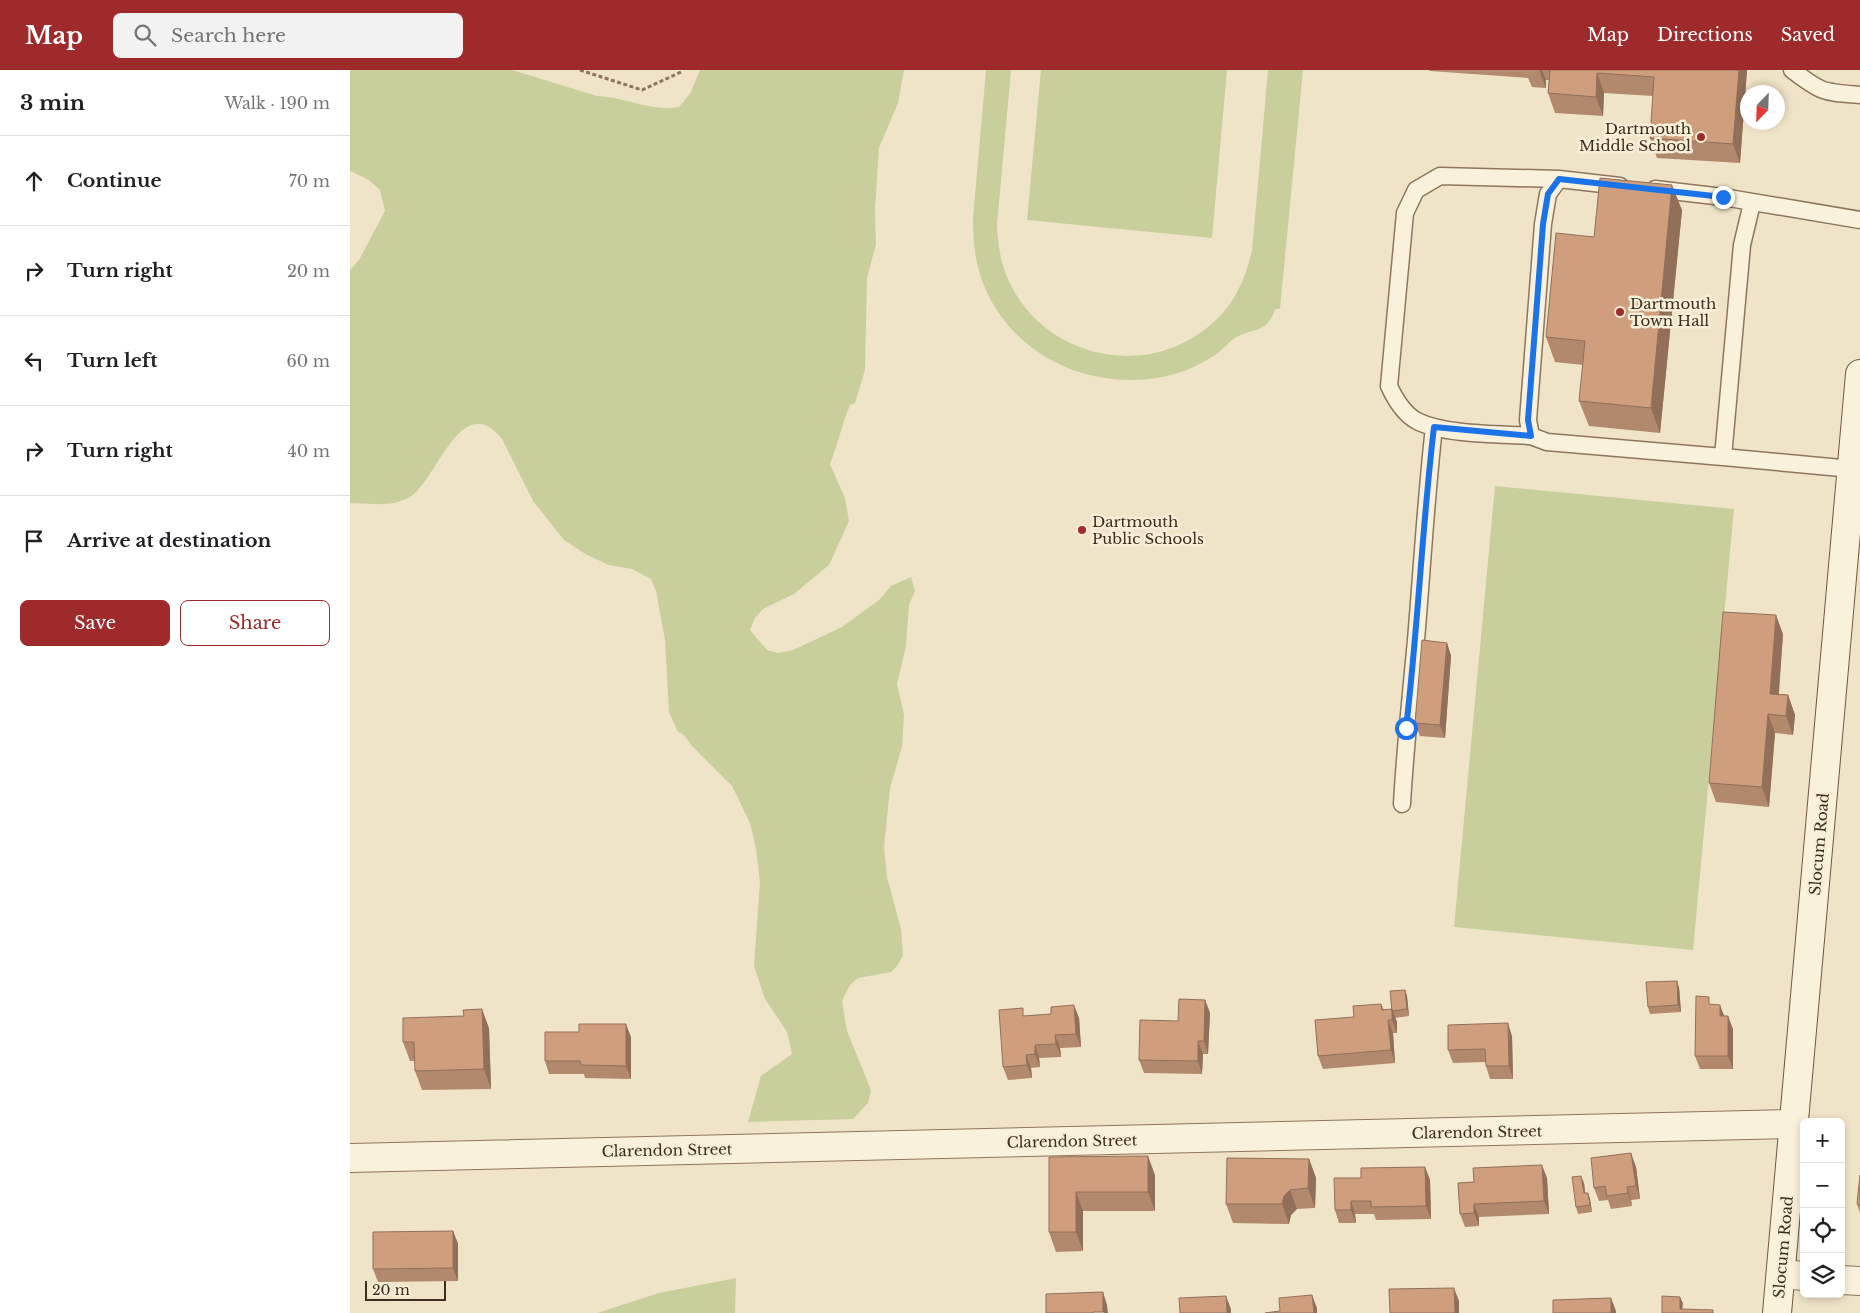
<!DOCTYPE html>
<meta charset="utf-8">
<style>
:root{--surface:#fff;--page:#f2f2f2;--text:#202124;--muted:#757577;--line:#e0e0e0;--accent:#9e2a2b}
body{margin:0;font-family:"Libre Baskerville",serif;background:var(--page);color:var(--text)}
.controls{position:absolute;right:15px;bottom:15px;display:grid;overflow:hidden;border-radius:8px;box-shadow:0 2px 8px #0003}
.controls button{width:45px;height:45px;display:grid;place-items:center;padding:0;border:0;border-bottom:1px solid var(--line);background:var(--surface);color:var(--text);font:25px sans-serif}
.compass{position:absolute;left:1390px;top:15px;width:45px;height:45px;border-radius:50%;background:var(--surface);box-shadow:0 2px 8px #0003;rotate:203deg}
.scale{position:absolute;left:15px;bottom:12px;width:81px;box-sizing:border-box;padding-left:5px;border:2px solid #3d2e20;border-top:0;font-size:14px;line-height:18px;white-space:nowrap;color:#3d2e20;-webkit-text-stroke:4px #f7eed8;paint-order:stroke}
.stop{position:absolute;width:15px;height:15px;margin:-11px;border:4px solid #1a73e8;border-radius:50%;background:#fff}
.stop.end{background:#1a73e8;border-color:#fff;box-shadow:0 1px 5px #0008}
.list{margin:0;padding:0;list-style:none}
h2{display:flex;justify-content:space-between;align-items:center;height:65px;margin:0;padding:0 20px;font-size:21px}
h2 small{font-size:16px;font-weight:400;color:var(--muted)}
.list li{display:grid;grid-template-columns:32px 1fr auto;gap:15px;align-items:center;box-sizing:border-box;height:90px;padding:0 20px;border-top:1px solid var(--line)}
.list b{display:block;font-size:19px;white-space:nowrap}
.list em{font-size:16px;font-style:normal;color:var(--muted)}
.actions{display:flex;gap:10px;padding:15px 20px}
.actions a{flex:1;padding:11px 0;border:1px solid var(--accent);border-radius:8px;text-align:center;font-size:18px;color:var(--accent)}
.actions .main{background:var(--accent);color:#fff}
.icon{flex:none;width:28px;height:28px;fill:none;stroke:currentColor;stroke-width:2;stroke-linecap:round;stroke-linejoin:round}
.map{position:relative;flex:none;width:1510px;height:1243px;overflow:hidden}
header{display:flex;align-items:center;gap:30px;box-sizing:border-box;height:70px;padding:0 25px;background:var(--accent);color:#fff}
header strong{font-size:24px}
nav{display:flex;gap:28px;margin-inline-start:auto;font-size:18px}
.search{width:350px;height:45px;background:var(--page);display:flex;align-items:center;gap:12px;box-sizing:border-box;padding:0 18px;border-radius:8px;color:var(--muted);font-size:19px}
main{display:flex}
aside{flex:1;background:var(--surface)}
.map>svg:first-child{display:block}
</style>
<header>
<strong>Map</strong>
<div class="search"><svg class="icon" aria-label="search" viewBox="0 0 24 24"><circle cx="10" cy="10" r="6"/><path d="M15 15l6 6"/></svg>Search here</div>
<nav><a>Map</a><a>Directions</a><a>Saved</a></nav>
</header>
<main>
<aside>
<h2>3 min<small>Walk · 190 m</small></h2>
<ul class="list">
<li><svg class="icon" aria-label="ahead" viewBox="0 0 24 24"><path d="M12 20V5M6 11l6-6 6 6"/></svg><div><b>Continue</b></div><em>70 m</em></li>
<li><svg class="icon" aria-label="right" viewBox="0 0 24 24"><path d="M7 20v-9h11M14 6l5 5-5 5"/></svg><div><b>Turn right</b></div><em>20 m</em></li>
<li><svg class="icon" aria-label="left" viewBox="0 0 24 24"><path d="M17 20v-9H6M10 6l-5 5 5 5"/></svg><div><b>Turn left</b></div><em>60 m</em></li>
<li><svg class="icon" aria-label="right" viewBox="0 0 24 24"><path d="M7 20v-9h11M14 6l5 5-5 5"/></svg><div><b>Turn right</b></div><em>40 m</em></li>
<li><svg class="icon" aria-label="arrive" viewBox="0 0 24 24"><path d="M6 21V4h12l-3 4 3 4H6"/></svg><div><b>Arrive at destination</b></div></li>
</ul>
<div class="actions"><a class="main">Save</a><a>Share</a></div>
</aside>
<div class="map">
<svg width="1510" height="1243" viewBox="0 0 1510 1243">
<rect width="100%" height="100%" fill="#f0e4c8"/>
<path fill="#c9cf9b" d="M0,0H162L247,26C276,27 301,42 329,37L341,22L350,0H554L548,33L529,78L525,139L526,174L517,208L515,300L505,333L500,335C492,354 488,374 480,394L495,428L499,451L479,495L444,524L413,539L405,548L400,560L417,580L428,583L443,580L492,557L529,530L541,516L561,507L565,521L559,535L556,576L547,614L554,645L552,677L540,718L534,777L537,807L551,859L553,885L548,895L541,902L508,908L500,915L492,931L497,961L521,1020L518,1033L503,1049L398,1052L411,1006L442,984L437,962L415,929L404,896L410,812L406,779L400,753L382,716L342,676L334,665L328,662L319,642L315,570L306,521L301,509L282,499L259,495L237,485L214,470L183,431L152,369C111,318 87,411 60,427C40,438 22,433 0,433V200L9,190L35,141L30,120L19,110L0,101Z
M636,0H661L647,155C648,177 651,197 662,217C691,275 764,301 824,277C849,267 873,248 886,224C894,210 898,196 902,181L918,0H953L930,239H925C917,264 905,257 885,268C879,272 874,278 868,283C856,291 842,299 828,303C752,326 667,292 635,218C625,195 623,172 623,148Z
M691,0H877L862,168L677,150Z
M1145,416L1384,439L1343,880L1104,857Z
M386,1208L385,1243H247L309,1223Z"/>
<g fill="none" stroke-linecap="round" stroke-linejoin="round">
<defs>
<path id="lane" d="M1442,0C1472,23 1473,22 1510,25
M1270,116L1209,109L1198,124L1193,154L1178,350L1181,366L1197,372L1373,387
M1305,119L1373,127L1510,150
M1402,133L1392,175L1373,387L1502,399
M1181,366C1149,364 1095,365 1067,351C1054,344 1045,329 1039,316L1055,143L1066,120L1090,106L1209,109
M1052,734C1055,679 1061,625 1066,570C1072,499 1076,428 1084,357"/>
<path id="street" d="M0,1088L1444,1054
M1431,1204L1454,1206
M1491,1210L1510,1211"/>
<path id="secondary" d="M1427,1243L1510,304"/>
</defs>
<use href="#lane" stroke="#8d765c" stroke-width="19"/>
<use href="#street" stroke="#8d765c" stroke-width="30"/>
<use href="#secondary" stroke="#6f573f" stroke-width="30"/>
<path stroke="#8d765c" stroke-width="3" stroke-dasharray="4 2.5" stroke-linecap="butt" d="M230,0L292,20L331,2L332,0"/>
<use href="#lane" stroke="#faf1dc" stroke-width="16"/>
<use href="#street" stroke="#faf1dc" stroke-width="28"/>
<use href="#secondary" stroke="#faf1dc" stroke-width="28"/>
</g>
<path fill="#b2896c" d="M1079,0H1397L1390,93L1307,88L1300,68L1303,26L1254,23L1253,46L1205,43L1198,23L1199,10H1196V18L1182,17L1178,8L1080,1Z
M1332,140L1310,363L1239,356L1229,331L1233,295L1205,292L1196,267L1244,167Z
M1433,564L1429,624L1438,625L1445,645L1443,665L1425,663L1419,737L1366,732L1359,713Z
M1097,573L1101,586L1095,668L1070,666L1065,653Z
M1329,917L1331,942L1300,944L1298,937Z
M1055,920L1057,926L1059,946L1045,948L1047,952V963H1043L1045,993L973,999L968,986L1004,947L1031,934L1034,940L1042,939Z
M855,930L860,943L858,984H853L852,1004L794,1003L789,990L828,951Z
M1362,934L1374,946L1383,959V999H1350L1345,986Z
M676,946L729,948L731,977L710,978L711,987L689,988L690,997L681,998L682,1008L658,1010L653,997Z
M139,958L141,1019L72,1020L65,1001V991H60L53,972Z
M1162,966L1163,1009H1140L1136,996V992L1103,993L1098,980Z
M281,967V1009L235,1008L234,1004H199L195,991Z
M699,1087L805,1105V1141H733V1181L706,1182L699,1162Z
M959,1089L966,1108L965,1138L947,1139L941,1145L939,1154L883,1153L876,1134Z
M1075,1097L1080,1110L1081,1149L1026,1150L1024,1144H1005L1006,1153H989L985,1140L1011,1108Z
M1286,1097L1290,1129L1281,1130L1282,1136L1261,1139L1258,1130L1249,1131L1244,1118Z
M1510,1105V1143L1507,1134Z
M1197,1108L1199,1144L1129,1147V1156L1115,1157L1110,1144L1108,1113Z
M1234,1113L1235,1123H1238L1240,1129L1242,1142L1228,1144L1226,1137Z
M103,1161L108,1174V1211L28,1212L23,1199Z"/>
<path fill="#916f58" d="M1189,0H1192L1196,10V18Z
M1389,0H1397L1390,93L1383,74Z
M1247,3L1254,23L1253,46L1246,27Z
M1322,115L1332,140L1310,363L1301,338Z
M1426,545L1433,564L1427,643L1420,624Z
M1097,573L1101,586L1095,668L1090,655Z
M1438,625L1445,645L1443,665L1436,646Z
M1418,644L1425,663L1419,737L1412,717Z
M1327,911L1329,917L1331,942L1328,935Z
M1055,920L1057,926L1059,946L1057,939Z
M855,930L860,943L858,984L854,971Z
M724,935L729,948L731,977L726,964Z
M1370,935L1375,948L1370,946Z
M132,939L139,958L141,1019L134,999Z
M1042,939L1047,952V963L1042,950Z
M1378,946L1383,959V999L1378,986Z
M1038,950L1043,963L1045,993L1041,980Z
M1158,953L1162,966L1163,1009L1159,996Z
M276,954L281,967V1009L276,996Z
M705,965L710,978L711,987L706,974Z
M848,971L853,984L852,1004L848,991Z
M685,975L689,988L690,997L685,984Z
M676,985L681,998L682,1008L677,995Z
M1281,1083L1286,1097L1290,1129L1286,1116Z
M798,1086L805,1105V1141L798,1122Z
M959,1089L966,1108L965,1138L958,1118Z
M1192,1095L1197,1108L1199,1144L1194,1131Z
M1075,1097L1080,1110L1081,1149L1076,1136Z
M1231,1106L1234,1113L1236,1130L1234,1123Z
M1277,1117L1281,1130L1282,1136L1278,1123Z
M940,1120L947,1139L941,1145L939,1154L932,1134L934,1126Z
M726,1122L733,1141V1181L726,1162Z
M1238,1123L1240,1129L1242,1142L1240,1135Z
M1001,1131L1005,1144L1006,1153L1001,1140Z
M1124,1134L1129,1147V1156L1124,1143Z
M103,1161L108,1174V1211L103,1198Z
M1104,1218L1109,1231V1243H1105Z
M753,1222L757,1235L758,1243H754L753,1242Z
M962,1225L967,1238V1243H964Z
M876,1226L881,1239V1243H877Z
M1330,1227L1333,1233L1332,1243L1330,1239Z
M1261,1228L1266,1241V1243H1261Z"/>
<path fill="#cf9f7d" stroke="#916f58" d="M1200,0H1389L1383,74L1300,68L1304,7L1247,3L1246,27L1198,23Z
M1250,108L1322,115L1301,338L1229,331L1235,271L1196,267L1206,163L1244,167Z
M1373,542L1426,545L1420,624L1438,625L1436,646L1418,644L1412,717L1359,713Z
M1072,570L1097,573L1090,655L1065,653Z
M1327,911L1328,935L1298,937L1296,912Z
M1055,920L1057,939L1042,941L1040,921Z
M1346,926L1359,927V934L1370,935V946H1378V986H1345Z
M829,929L855,930L854,971H848V991L789,990L790,950L828,951Z
M1031,934L1032,940L1042,939V950H1038L1041,980L968,986L965,950L1004,947L1003,936Z
M724,935L726,964L705,965L706,974L685,975V984L676,985L677,995L653,997L649,940L673,938V946L701,944V937Z
M132,939L134,999L65,1001L64,972H53V948L114,946L113,940Z
M1158,953L1159,996H1136L1135,979L1098,980V955Z
M229,954H276V996L231,995L230,991H195V962H229Z
M1281,1083L1286,1116L1277,1117L1278,1123L1257,1126L1255,1116L1244,1118L1241,1088Z
M798,1086V1122H726V1162H699V1087Z
M877,1088L959,1089L958,1118L940,1120L934,1126L932,1134H876Z
M1192,1095L1194,1131L1124,1134V1143L1110,1144L1108,1113L1124,1112L1123,1098Z
M1075,1097L1076,1136L1021,1137V1131H1001V1140H985L984,1108H1011V1098Z
M1510,1105V1135L1507,1134Z
M1231,1106L1234,1123H1238L1240,1135L1226,1137L1222,1107Z
M103,1161V1198L23,1199V1162Z
M1104,1218L1105,1243H1040L1039,1219Z
M753,1222V1242H743V1243H696V1224Z
M962,1225L964,1243H915L930,1241L929,1228Z
M876,1226L877,1243H830L829,1228Z
M1312,1226L1330,1227V1239L1363,1240V1243H1312Z
M1261,1228V1243H1203V1230Z"/>
<g fill="none" stroke-linecap="round" stroke-linejoin="round">
<path stroke="#1a73e8" stroke-width="6" d="M1056,658C1068,558 1072,457 1084,357L1181,366L1178,350L1193,154L1198,124L1209,109L1373,127"/>
</g>
<g fill="#9e2a2b" stroke="#f7eed8" stroke-width="2">
<circle cx="1351" cy="67" r="5"/>
<circle cx="1270" cy="242" r="5"/>
<circle cx="732" cy="460" r="5"/>
</g>
<g text-anchor="middle" dominant-baseline="central" stroke-width="5" stroke-linejoin="round" paint-order="stroke">
<g font-size="15" fill="#3d2e20" stroke="#f7eed8" text-anchor="start">
<text x="1341" y="58" text-anchor="end">Dartmouth<tspan x="1341" dy="17">Middle School</tspan></text>
<text x="1280" y="233">Dartmouth<tspan x="1280" dy="17">Town Hall</tspan></text>
<text x="742" y="451">Dartmouth<tspan x="742" dy="17">Public Schools</tspan></text>
</g>
<g font-size="15" fill="#3d2e20" stroke="#f7eed8">
<text transform="translate(1469 774) rotate(-85)">Slocum Road</text>
<text transform="translate(1127 1062) rotate(-1)">Clarendon Street</text>
<text transform="translate(722 1071) rotate(-1)">Clarendon Street</text>
<text transform="translate(317 1080) rotate(-1)">Clarendon Street</text>
<text transform="translate(1433 1177) rotate(-85)">Slocum Road</text>
</g>
</g>
</svg>
<div class="controls">
<button>+</button>
<button>−</button>
<button><svg class="icon" aria-label="locate" viewBox="0 0 24 24"><circle cx="12" cy="12" r="6"/><path d="M12 2v4M12 18v4M2 12h4M18 12h4"/></svg></button>
<button><svg class="icon" aria-label="layers" viewBox="0 0 24 24"><path d="M12 4l9 5-9 5-9-5zM3 14l9 5 9-5"/></svg></button>
</div>
<svg class="compass" viewBox="-18 -18 36 36"><path d="M0-13l5 13h-10z" fill="#e53935"/><path d="M0 13l5-13h-10z" fill="#757577"/></svg>
<div class="scale">20 m</div>
<div class="stop" style="left:1056px;top:658px"></div>
<div class="stop end" style="left:1373px;top:127px"></div>
</div>
</main>
